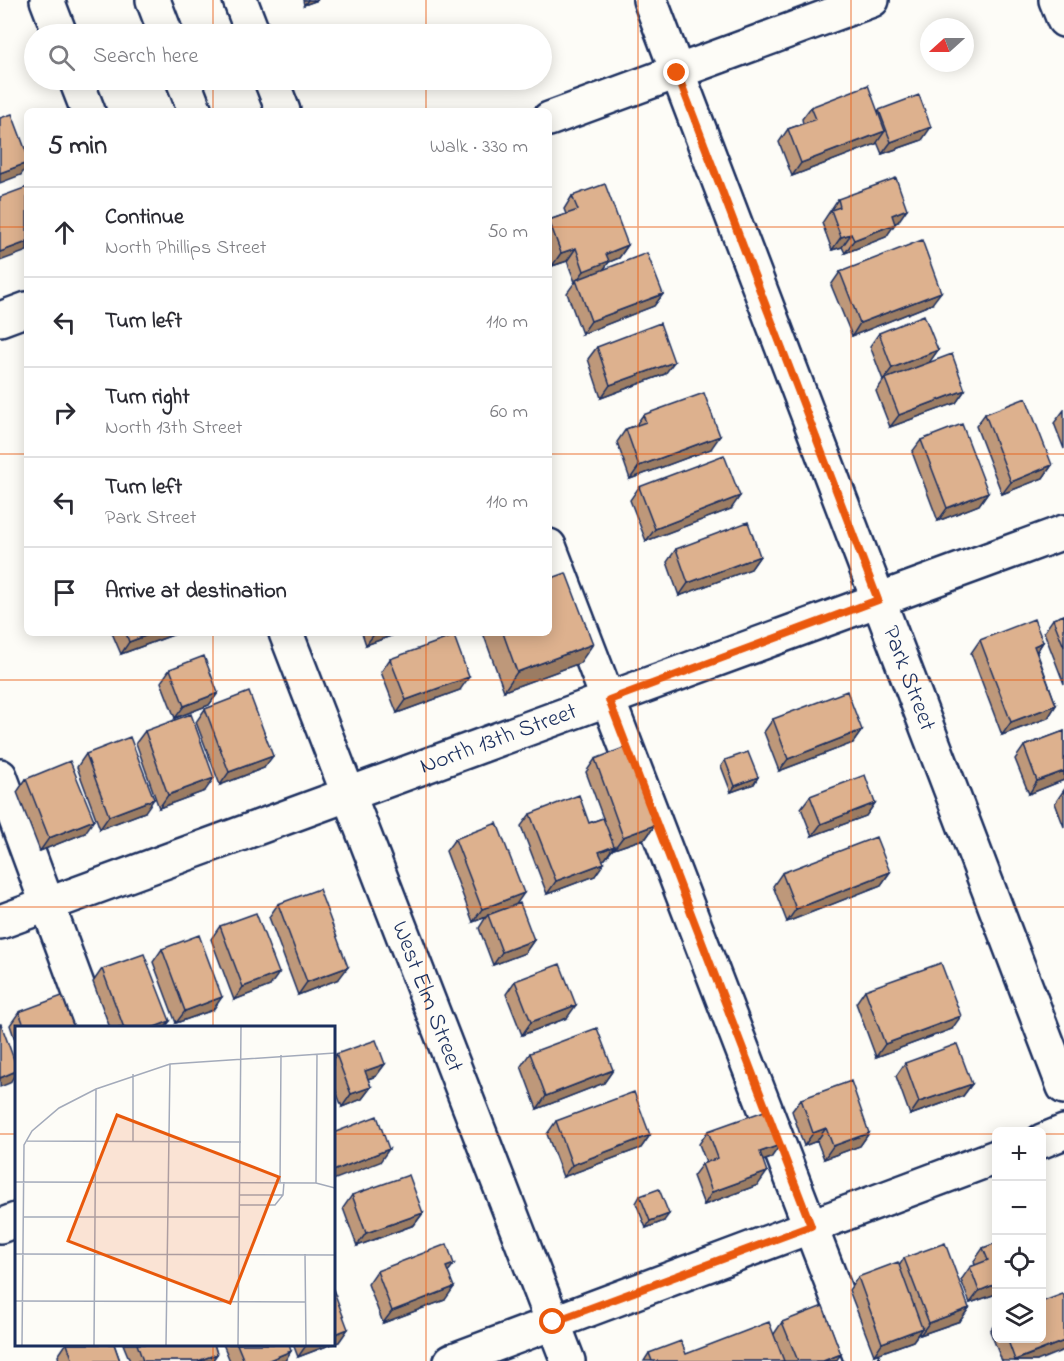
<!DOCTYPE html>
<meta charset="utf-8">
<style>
:root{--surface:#fff;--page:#f7f7f7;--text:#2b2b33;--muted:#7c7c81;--line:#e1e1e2}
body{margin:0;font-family:"Indie Flower",sans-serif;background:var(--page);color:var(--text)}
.controls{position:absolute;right:18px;bottom:18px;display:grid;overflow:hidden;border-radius:9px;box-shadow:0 3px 15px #0003}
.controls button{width:54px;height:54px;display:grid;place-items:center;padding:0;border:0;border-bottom:2px solid var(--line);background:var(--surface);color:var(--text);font:30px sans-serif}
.compass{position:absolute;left:920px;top:18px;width:54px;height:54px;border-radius:50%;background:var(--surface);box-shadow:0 3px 15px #0003;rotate:249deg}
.stop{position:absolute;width:18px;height:18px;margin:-14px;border:4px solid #ea580c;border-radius:50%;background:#fff}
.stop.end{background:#ea580c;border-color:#fff;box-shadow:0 2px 6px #0008}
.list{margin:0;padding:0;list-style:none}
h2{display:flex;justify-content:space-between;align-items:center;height:78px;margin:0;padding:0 24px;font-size:26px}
h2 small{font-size:20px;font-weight:400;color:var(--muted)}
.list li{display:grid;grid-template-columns:39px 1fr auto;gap:18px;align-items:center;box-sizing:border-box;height:90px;padding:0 24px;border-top:2px solid var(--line)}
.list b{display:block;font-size:22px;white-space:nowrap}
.list p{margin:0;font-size:20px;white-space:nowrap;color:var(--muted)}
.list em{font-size:20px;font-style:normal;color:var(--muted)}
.icon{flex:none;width:33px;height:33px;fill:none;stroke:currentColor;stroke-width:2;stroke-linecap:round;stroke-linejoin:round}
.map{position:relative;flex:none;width:1064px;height:1361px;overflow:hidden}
.search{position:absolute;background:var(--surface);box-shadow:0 3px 15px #0003;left:24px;top:24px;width:528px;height:66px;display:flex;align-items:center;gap:15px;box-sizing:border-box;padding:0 21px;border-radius:33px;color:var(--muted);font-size:22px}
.panel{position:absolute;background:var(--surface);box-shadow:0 3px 15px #0003;left:24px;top:108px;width:528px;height:528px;border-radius:9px}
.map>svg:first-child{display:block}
</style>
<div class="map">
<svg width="1064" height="1361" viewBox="0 0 1064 1361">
<rect width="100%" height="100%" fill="#fdfcf7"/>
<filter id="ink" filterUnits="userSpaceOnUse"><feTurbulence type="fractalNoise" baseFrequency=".0167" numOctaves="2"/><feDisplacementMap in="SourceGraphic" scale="12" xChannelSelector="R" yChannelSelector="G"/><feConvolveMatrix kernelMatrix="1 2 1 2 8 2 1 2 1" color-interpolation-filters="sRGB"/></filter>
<g filter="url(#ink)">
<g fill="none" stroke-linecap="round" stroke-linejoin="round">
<defs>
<g id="minor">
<path d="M47,0L60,34"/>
<path d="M153,0L166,34"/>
<path d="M240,0L253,34"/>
<path id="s1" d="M650,0L1064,1087"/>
<path d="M1056,0L1064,20"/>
<path d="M76,80L88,111"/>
<path d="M183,80L195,111"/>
<path d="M271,80L283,111"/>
<path d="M549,119L872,0"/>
<path d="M0,319L27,309"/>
<path d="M549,546L862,1361"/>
<path id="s2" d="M286,633L568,1361"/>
<path d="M0,776L93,1028"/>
<path id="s3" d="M0,922L1064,532"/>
<path d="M1042,1141L1064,1132"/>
<path d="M0,1226L16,1220"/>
<path d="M214,1344L221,1361"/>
<path d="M451,1361L996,1157"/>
</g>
</defs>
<use href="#minor" stroke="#1b2f5e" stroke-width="38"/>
<use href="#minor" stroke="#fdfcf7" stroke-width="33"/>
</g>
<path fill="#be987a" stroke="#1b2f5e" stroke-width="1.5" d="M303,0H318L304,5Z
M811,107L878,112L879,110L922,140L882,154L877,142L876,144L792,176L779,142L788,129L803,124L802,119Z
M572,196L628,245L619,258L609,262L603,270L663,294L654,306L582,334L567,293L575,282L567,261L552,266L549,257V220L566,214L564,209Z
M838,199L898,222L895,223L886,237L845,253L842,247L832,250L822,223Z
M840,272L932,304L852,336L831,285Z
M879,333L938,350L929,362L965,390L956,403L890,427L876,391L884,380H883L870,346Z
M597,347L665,374L601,398L588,359Z
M1064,410V449L1054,423Z
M985,414L1052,465L1043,478L1002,494L976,426Z
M643,415L711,449L630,479L617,442L626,429L635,426Z
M921,440L988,492L979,505L938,521L912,452Z
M639,487L731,509L646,541L630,500Z
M676,549L760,556L751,569L679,596L667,562Z
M1064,615V684L1044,632L1053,619Z
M112,633H178L121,654Z
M362,633H399L366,645Z
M483,633H549L580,663L504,691Z
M980,640L1043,642L1037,652L1056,705L1048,718L1002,735L971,653Z
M390,659L460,690L397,713L381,672Z
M170,669L218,693L209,705L175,718L161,682Z
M205,709L264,768L220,785L196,722Z
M773,719L862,730L853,743L779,771L764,732Z
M145,731L205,791L159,808L136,743Z
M1064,731V780L1029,794L1015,759L1024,746Z
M86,754L145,812L100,829L77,767Z
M595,759L655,825L646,838L614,849V848L605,859L602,860L595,876L547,894L521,826L530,814L589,823L603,818L586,772Z
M725,760L758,777L754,784L731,792L721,766Z
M26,779L85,833L40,851L17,792Z
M1064,790V827L1055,803Z
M810,796L875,803L866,816L812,836L801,808Z
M455,839L516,905L534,940L525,953L493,965L479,928L486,917L473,922L446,851Z
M890,872L881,885L787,922L773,886L782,873Z
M278,904L339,979L298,995L269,917Z
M220,926L270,986L234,1000L211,939Z
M162,949L213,1010L176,1023L153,962Z
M102,969L165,1028H110L93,982Z
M515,981L567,1018L522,1035L506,994Z
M865,990L952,1029L876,1057L856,1003Z
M19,1012L74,1028H16V1043L10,1025Z
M530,1053L613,1070L604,1083L537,1109L521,1066Z
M336,1054L385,1064L376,1076L368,1079L371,1087L362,1099L342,1107L333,1083V1059Z
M905,1063L972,1084L963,1096L910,1115L896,1076Z
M801,1099L869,1133L860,1146L824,1159L817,1141L804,1146L792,1111Z
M556,1121L650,1135L641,1148L563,1177L547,1134Z
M708,1131L771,1158L763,1161L758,1185L704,1205L693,1176L702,1164L706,1162L699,1144Z
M352,1195L423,1213L414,1225L357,1246L343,1208Z
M640,1196L664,1221L646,1228L636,1203Z
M996,1243V1294L970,1303L961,1280L970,1267L975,1265L974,1261L983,1248Z
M904,1258L969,1308L960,1321L920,1335L919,1333L913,1341L874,1355L849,1290L858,1277L899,1266Z
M377,1271L448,1272L445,1300L383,1323L368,1284Z
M782,1322L836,1361H644L649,1353L686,1354L774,1334Z
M996,1322V1338H1041L1037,1361H1002L990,1331Z
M66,1344H114L120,1361H59L58,1356Z
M123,1344H214L217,1354L212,1361H130Z
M223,1344H289L285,1361H230Z
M293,1344H332L298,1357Z"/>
<path fill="#9b7c63" stroke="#1b2f5e" stroke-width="1.5" d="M308,0H318L304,5Z
M931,127L922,140L882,154L891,142Z
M885,131L876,144L792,176L801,163Z
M27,163V166L21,175L0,183V173Z
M907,209L898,222L883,227L892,215Z
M895,224L886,237L845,253L854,240Z
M851,234L842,247L832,250L841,237Z
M27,242V251L0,261V252Z
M628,245L619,258L609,262L600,274L575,283L584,271L606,254Z
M576,248L567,261L552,266L561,253Z
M941,292L932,304L852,336L860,323Z
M663,294L654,306L582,334L591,321Z
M938,350L929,363L883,380L892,368Z
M674,362L665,374L601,398L610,385Z
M965,390L956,403L890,427L899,415Z
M720,436L711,449L630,479L639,466Z
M1052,465L1043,478L1002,494L1011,482Z
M988,492L979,505L938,521L947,508Z
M740,496L731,509L646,541L655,529Z
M760,556L751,569L679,596L688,583Z
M153,633H178L121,654L129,642Z
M375,633H399L366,645Z
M1043,642L1034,655V646Z
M593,644L580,663L504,691L517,672Z
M469,677L460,690L397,713L406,700Z
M218,693L209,705L175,718L184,706Z
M1056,705L1048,718L1002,735L1011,722Z
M862,730L853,743L779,771L788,759Z
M273,756L264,768L220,785L229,772Z
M1064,771V780L1029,794L1037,781Z
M758,777L754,784L731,792L735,786Z
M214,778L205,791L159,808L168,795Z
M154,799L145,812L100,829L109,816Z
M875,803L866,816L812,836L821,824Z
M94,820L85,833L40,851L49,838Z
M655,825L646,838L614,849L623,837Z
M614,846L605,859L590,865L599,852Z
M604,863L595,876L547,894L556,881Z
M890,872L881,885L787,922L796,909Z
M524,893L515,906L488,915L486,917L473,922L482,909Z
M534,940L525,953L493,965L502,952Z
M348,967L339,979L298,995L307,982Z
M279,973L270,986L234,1000L243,987Z
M222,997L213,1010L176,1023L185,1011Z
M576,1005L567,1018L522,1035L531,1022Z
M961,1016L952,1029L876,1057L885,1044Z
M170,1021L165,1028H152Z
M385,1064L376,1076L356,1083L365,1071Z
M613,1070L604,1083L537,1109L546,1096Z
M16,1071V1073L10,1083L0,1087V1078Z
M972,1084L963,1096L910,1115L919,1102Z
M371,1087L362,1099L342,1107L351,1094Z
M826,1128L817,1141L804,1146L813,1133Z
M869,1133L860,1146L824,1159L833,1146Z
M650,1135L641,1148L563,1177L572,1165Z
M780,1145L771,1158L751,1165L760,1152Z
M389,1149L380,1162L333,1180V1171Z
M767,1172L758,1185L704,1205L712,1192Z
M423,1213L414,1225L357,1246L366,1233Z
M669,1214L664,1221L646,1228L650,1221Z
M454,1264L445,1276L446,1267Z
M996,1284V1294L970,1303L979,1291Z
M454,1287L445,1300L383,1323L392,1311Z
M969,1308L960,1321L920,1335L929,1323Z
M922,1328L913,1341L874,1355L882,1343Z
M348,1329L339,1342L333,1344V1335Z
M1064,1341V1350L1037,1361H1014Z
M307,1344H332L298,1357Z
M291,1351L285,1361H267Z
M217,1354L212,1361H198Z
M841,1354L836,1361H823Z"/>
<path fill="#ddb18e" stroke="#1b2f5e" stroke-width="1.5" d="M868,85L885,131L801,163L788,129L816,119L811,107Z
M919,95L931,127L891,142L879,110Z
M12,114L27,154V163L0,173V118Z
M896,178L907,209L892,215L895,224L854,240L851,234L841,237L831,210L840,207L838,199Z
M605,184L628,245L606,254L609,261L584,271L576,248L561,253L549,220L578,210L572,196Z
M27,187V242L0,252V197Z
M922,240L941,292L860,323L840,272Z
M647,253L663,294L591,321L576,280Z
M924,315L938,350L892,368L879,333Z
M660,323L674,362L610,385L597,347Z
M952,354L965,390L899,415L885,379Z
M704,393L720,436L639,466L626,429L646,422L643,415Z
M1026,398L1052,465L1011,482L985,414Z
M962,424L988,492L947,508L921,440Z
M724,455L740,496L655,529L639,487Z
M748,522L760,556L688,583L676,549Z
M566,573L593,644L517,672L503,633H549V579Z
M1064,615V647L1053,619Z
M1034,619L1043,642L1034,646L1056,705L1011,722L980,640Z
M126,633H153L129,642Z
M454,636L469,677L406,700L390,659Z
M204,656L218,693L184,706L170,669Z
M847,691L862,730L788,759L773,719Z
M249,692L273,756L229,772L205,709Z
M191,714L214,778L168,795L145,731Z
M1064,731V771L1037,781L1024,746Z
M130,737L154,799L109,816L86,754Z
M626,747L655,825L623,837L595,759Z
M748,752L758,777L735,786L725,760Z
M70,761L94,820L49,838L26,779Z
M865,775L875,803L821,824L810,796Z
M579,795L589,823L603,818L614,846L599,852L604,863L556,881L530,814Z
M497,823L524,893L482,909L455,839Z
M876,837L890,872L796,909L782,873Z
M319,889L348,967L307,982L278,904Z
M520,903L534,940L502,952L488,915Z
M256,913L279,973L243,987L220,926Z
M199,935L222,997L185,1011L162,949Z
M144,954L170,1021L152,1028H124L102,969Z
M941,963L961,1016L885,1044L865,990Z
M560,964L576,1005L531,1022L515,981Z
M62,996L74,1028H25L19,1012Z
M0,1024H1L16,1065V1071L0,1078Z
M597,1028L613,1070L546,1096L530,1053Z
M376,1040L385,1064L365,1071L371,1087L351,1094L336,1054Z
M957,1044L972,1084L919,1102L905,1063Z
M851,1081L869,1133L833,1146L826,1128L813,1133L801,1099Z
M634,1092L650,1135L572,1165L556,1121Z
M767,1110L780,1145L760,1152L767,1172L712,1192L702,1164L718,1158L708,1131Z
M377,1116L389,1149L333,1171V1133Z
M409,1175L423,1213L366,1233L352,1195Z
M659,1189L669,1214L650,1221L640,1196Z
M945,1243L969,1308L929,1323L904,1258Z
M996,1243V1284L979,1291L970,1267L988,1260L983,1248Z
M447,1244L454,1264L446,1267L454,1287L392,1311L377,1271Z
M898,1262L922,1328L882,1343L858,1277Z
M333,1289L348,1329L333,1335Z
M1063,1294L1064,1296V1341L1015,1360L1007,1338H1041V1302Z
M823,1306L841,1354L823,1361H798L782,1322Z
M769,1322L784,1361H652L649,1353L681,1341L686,1354Z
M67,1344H114L120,1361H73Z
M137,1344H214L217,1354L198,1361H143Z
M237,1344H289L291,1351L267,1361H244Z"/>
</g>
<g fill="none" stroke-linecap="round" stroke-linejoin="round" filter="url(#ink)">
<path stroke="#ea580c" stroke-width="8" d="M553,1322L811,1226L609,700L878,600L677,73"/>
</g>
<path fill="none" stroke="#e8590c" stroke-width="1.5" stroke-opacity="0.55" d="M213,0V34M426,0V34M638,0V1361M851,0V1361M213,80V111M426,80V111M0,227H27M549,227H1064M0,454H27M549,454H1064M213,633V1028M426,633V1361M0,680H1064M0,907H1064M0,1134H16M333,1134H996M1042,1134H1064M213,1344V1361"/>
<g text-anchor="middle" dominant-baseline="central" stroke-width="4.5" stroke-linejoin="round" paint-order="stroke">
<g font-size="24" fill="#1b2f5e" stroke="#fdfcf7">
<text stroke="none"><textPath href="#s1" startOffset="726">Park Street</textPath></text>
<text stroke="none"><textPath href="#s3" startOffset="531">North 13th Street</textPath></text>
<text stroke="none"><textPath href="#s2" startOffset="390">West Elm Street</textPath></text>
</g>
</g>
<g transform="translate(15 1026)">
<rect width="320" height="320" fill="#fdfcf7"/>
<path fill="none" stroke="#a3aaba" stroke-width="1.5" d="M12,115L226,116M118,115V48M0,156L301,157L320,162M265,156L266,29M301,157L302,28M225,169H268M225,179H260L268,169L269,156M9,191H225M0,228L320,229M290,228L291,319M0,275L291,276M7,319L9,119L17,105L44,82L81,63L155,38L320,27M79,319L81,63M151,319L155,38M223,319L226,0"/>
<path fill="#e8590c" fill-opacity="0.15" stroke="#e8590c" stroke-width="3" d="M102,89L264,151L215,277L53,215Z"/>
<rect width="320" height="320" fill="none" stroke="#1b2f5e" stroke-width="3"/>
</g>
</svg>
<div class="controls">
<button>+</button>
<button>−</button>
<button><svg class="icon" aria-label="locate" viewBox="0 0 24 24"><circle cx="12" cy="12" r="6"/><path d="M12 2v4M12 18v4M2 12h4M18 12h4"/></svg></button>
<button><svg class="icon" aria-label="layers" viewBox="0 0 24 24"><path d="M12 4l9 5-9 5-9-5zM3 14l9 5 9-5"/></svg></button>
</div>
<svg class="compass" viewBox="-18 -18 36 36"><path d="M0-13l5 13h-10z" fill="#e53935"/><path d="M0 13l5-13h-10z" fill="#7c7c81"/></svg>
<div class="stop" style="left:553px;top:1322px"></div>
<div class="stop end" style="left:677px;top:73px"></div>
<div class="search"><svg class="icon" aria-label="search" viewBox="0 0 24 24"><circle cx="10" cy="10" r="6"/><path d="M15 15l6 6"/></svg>Search here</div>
<section class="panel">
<h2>5 min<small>Walk · 330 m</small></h2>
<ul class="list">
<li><svg class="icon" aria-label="ahead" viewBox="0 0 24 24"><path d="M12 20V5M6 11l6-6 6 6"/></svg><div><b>Continue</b><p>North Phillips Street</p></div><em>50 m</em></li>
<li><svg class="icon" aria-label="left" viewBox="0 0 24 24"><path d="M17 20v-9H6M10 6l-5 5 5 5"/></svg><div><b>Turn left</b></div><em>110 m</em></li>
<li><svg class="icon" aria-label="right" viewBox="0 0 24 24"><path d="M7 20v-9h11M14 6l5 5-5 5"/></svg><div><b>Turn right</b><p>North 13th Street</p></div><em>60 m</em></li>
<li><svg class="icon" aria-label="left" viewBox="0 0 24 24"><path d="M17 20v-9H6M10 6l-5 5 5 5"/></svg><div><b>Turn left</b><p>Park Street</p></div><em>110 m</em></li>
<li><svg class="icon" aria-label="arrive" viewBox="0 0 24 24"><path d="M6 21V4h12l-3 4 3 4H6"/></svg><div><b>Arrive at destination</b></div></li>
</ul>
</section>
</div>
